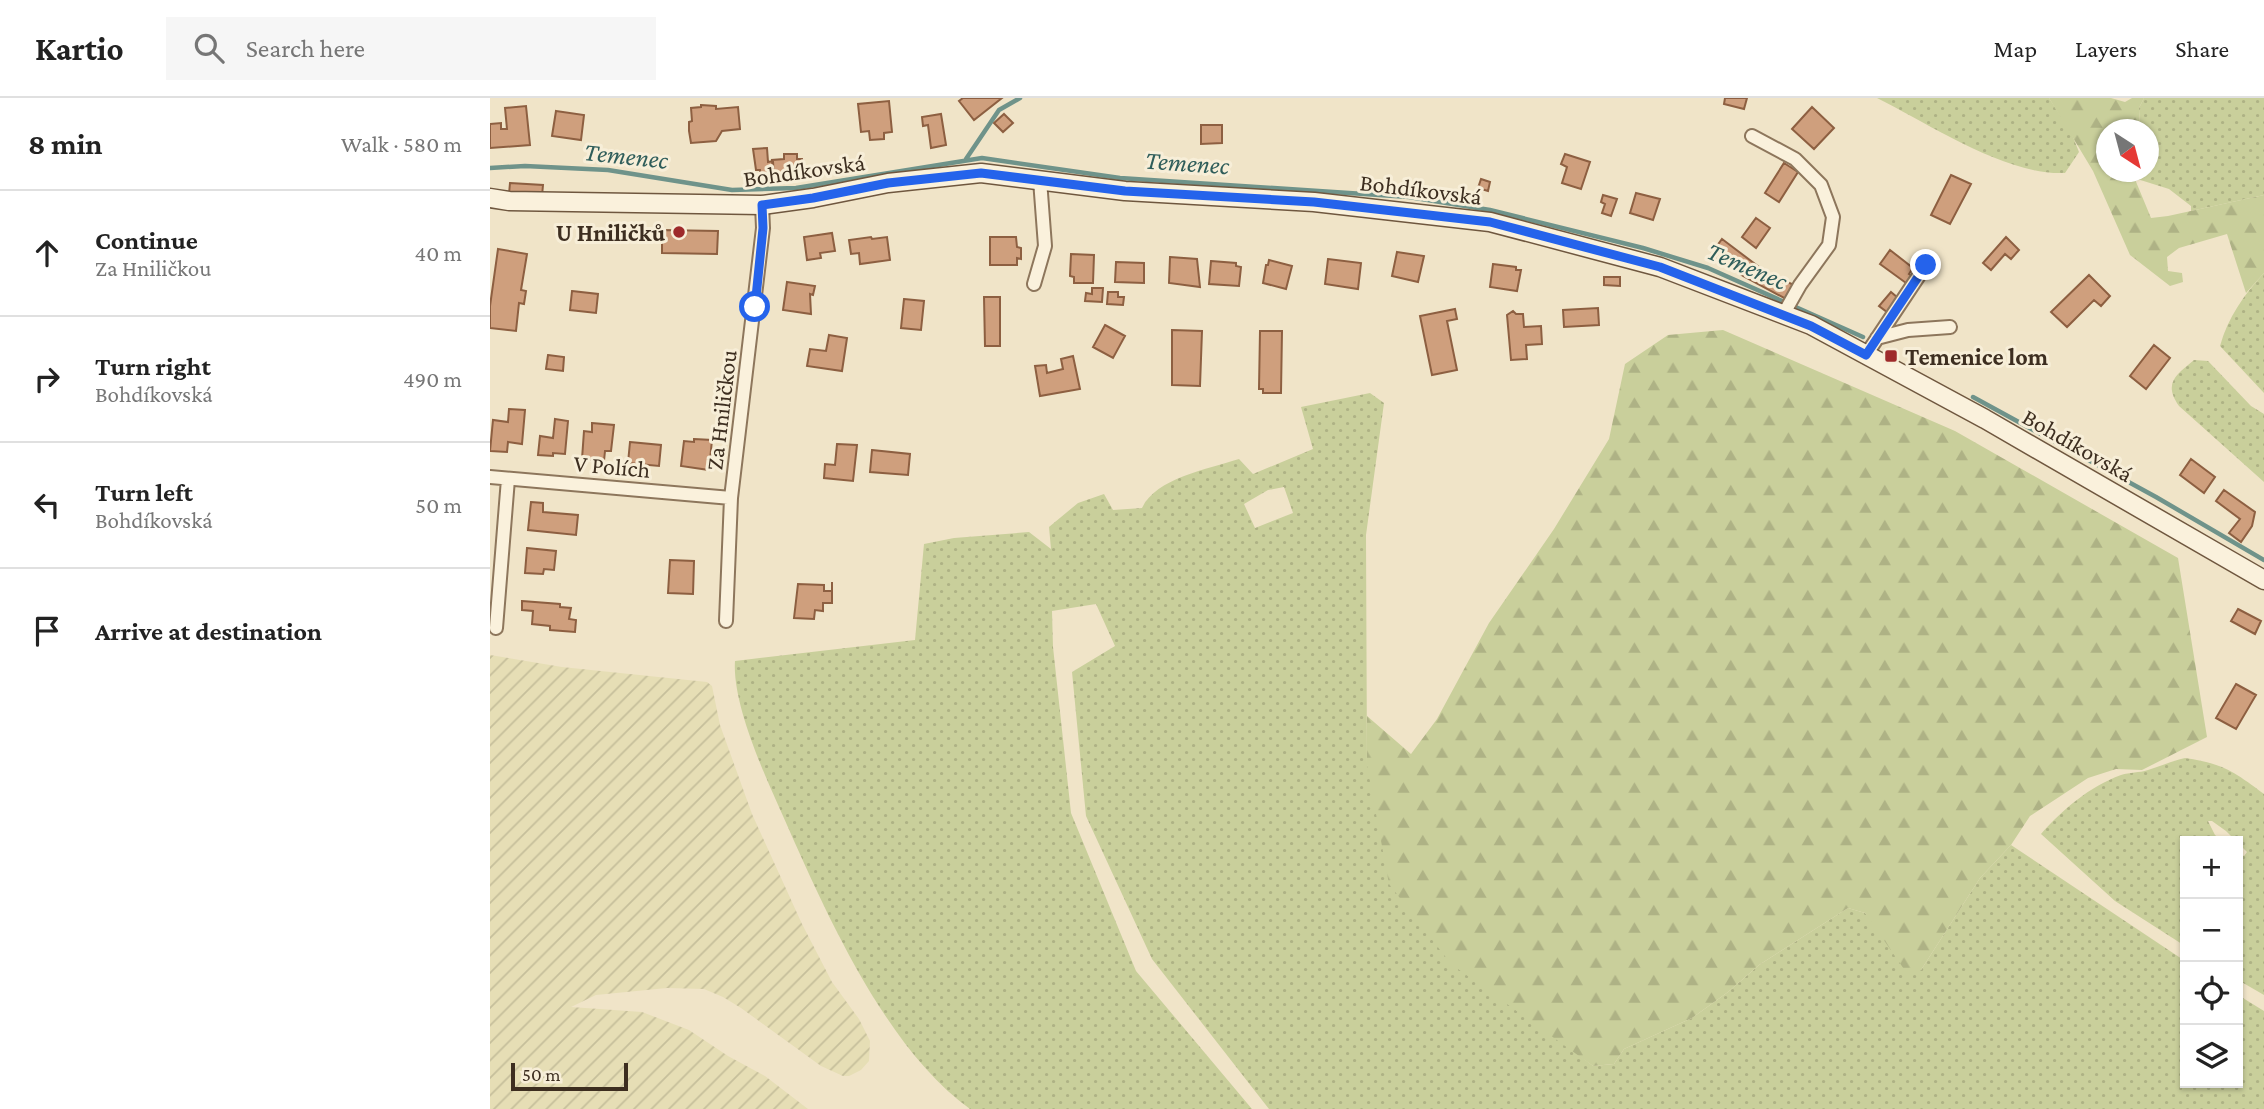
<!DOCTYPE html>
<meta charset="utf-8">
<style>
:root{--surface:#fff;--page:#f6f6f6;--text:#222;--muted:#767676;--line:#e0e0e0}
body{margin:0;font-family:"Crimson Pro",serif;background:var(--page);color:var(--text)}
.controls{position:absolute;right:21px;bottom:21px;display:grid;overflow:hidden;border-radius:0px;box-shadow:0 2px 5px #0004}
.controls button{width:63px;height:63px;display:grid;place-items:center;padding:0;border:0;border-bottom:2px solid var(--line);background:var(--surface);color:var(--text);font:35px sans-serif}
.compass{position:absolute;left:1606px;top:21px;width:63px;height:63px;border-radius:50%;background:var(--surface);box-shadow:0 2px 5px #0004;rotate:144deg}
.scale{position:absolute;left:21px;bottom:18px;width:117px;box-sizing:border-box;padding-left:7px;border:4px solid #3d2e20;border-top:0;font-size:19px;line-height:24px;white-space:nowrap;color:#3d2e20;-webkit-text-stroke:5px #f7eed8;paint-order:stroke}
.stop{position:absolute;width:21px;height:21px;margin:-16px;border:5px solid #2563eb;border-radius:50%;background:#fff}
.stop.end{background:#2563eb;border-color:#fff;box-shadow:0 2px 7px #0008}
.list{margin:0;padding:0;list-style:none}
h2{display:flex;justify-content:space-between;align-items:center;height:91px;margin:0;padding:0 28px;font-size:30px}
h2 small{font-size:23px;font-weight:400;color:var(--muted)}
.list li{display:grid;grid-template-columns:46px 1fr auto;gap:21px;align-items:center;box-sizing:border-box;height:126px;padding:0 28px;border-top:2px solid var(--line)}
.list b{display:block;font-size:26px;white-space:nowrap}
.list p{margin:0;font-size:23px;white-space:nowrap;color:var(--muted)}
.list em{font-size:23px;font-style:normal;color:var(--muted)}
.icon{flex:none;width:38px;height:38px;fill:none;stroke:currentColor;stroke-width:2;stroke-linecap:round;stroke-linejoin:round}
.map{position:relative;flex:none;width:1774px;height:1011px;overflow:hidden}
header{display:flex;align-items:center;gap:42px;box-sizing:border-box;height:98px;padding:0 35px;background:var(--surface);border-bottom:2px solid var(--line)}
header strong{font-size:33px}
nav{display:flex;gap:38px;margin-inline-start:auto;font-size:24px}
.search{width:490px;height:63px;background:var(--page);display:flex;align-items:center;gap:18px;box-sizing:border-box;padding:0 24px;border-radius:0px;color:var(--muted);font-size:26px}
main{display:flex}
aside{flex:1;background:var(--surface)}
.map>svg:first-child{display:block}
</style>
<header>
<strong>Kartio</strong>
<div class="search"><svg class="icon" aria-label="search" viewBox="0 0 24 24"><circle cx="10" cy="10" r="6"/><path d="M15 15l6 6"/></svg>Search here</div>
<nav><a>Map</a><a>Layers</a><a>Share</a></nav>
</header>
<main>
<aside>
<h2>8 min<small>Walk · 580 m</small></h2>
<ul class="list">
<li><svg class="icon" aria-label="ahead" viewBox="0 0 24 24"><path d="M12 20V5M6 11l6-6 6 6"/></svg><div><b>Continue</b><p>Za Hniličkou</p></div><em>40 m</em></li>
<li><svg class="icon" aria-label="right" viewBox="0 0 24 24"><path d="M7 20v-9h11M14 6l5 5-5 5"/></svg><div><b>Turn right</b><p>Bohdíkovská</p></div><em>490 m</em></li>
<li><svg class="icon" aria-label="left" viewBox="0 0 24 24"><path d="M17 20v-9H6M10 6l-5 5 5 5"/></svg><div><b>Turn left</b><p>Bohdíkovská</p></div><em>50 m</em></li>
<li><svg class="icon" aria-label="arrive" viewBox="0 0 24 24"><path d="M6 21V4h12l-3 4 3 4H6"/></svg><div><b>Arrive at destination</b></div></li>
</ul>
</aside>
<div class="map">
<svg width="1774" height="1011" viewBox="0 0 1774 1011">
<defs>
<pattern id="farmland-furrows" width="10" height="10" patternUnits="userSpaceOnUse" patternTransform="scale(1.75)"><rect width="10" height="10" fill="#e6deb5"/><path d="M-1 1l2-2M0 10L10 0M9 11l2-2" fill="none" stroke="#c6bf9b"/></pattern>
<pattern id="grass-dots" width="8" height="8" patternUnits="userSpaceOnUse" patternTransform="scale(1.75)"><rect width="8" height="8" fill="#c9cf9b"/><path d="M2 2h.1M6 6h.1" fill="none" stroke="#aeb285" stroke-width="1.8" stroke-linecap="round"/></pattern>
<pattern id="forest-firs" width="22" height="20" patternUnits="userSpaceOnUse" patternTransform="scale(1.75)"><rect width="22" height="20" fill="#c9cf9b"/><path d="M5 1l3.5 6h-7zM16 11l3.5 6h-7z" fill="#aeb285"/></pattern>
</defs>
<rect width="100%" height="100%" fill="#f0e4c8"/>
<path fill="url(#farmland-furrows)" d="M0,557L72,569L217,584L222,588L230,627L262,716L312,826L342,884L369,921L380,943L379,963L371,972L359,978H353L331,968L251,910L233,899L214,891L177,890L106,897L81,909L152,914L199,932L238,958L275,978L318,1011H0Z"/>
<path fill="url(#grass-dots)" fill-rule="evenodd" d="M1387,0H1559L1581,34L1589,54L1575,75C1517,78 1439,26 1387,0Z
M1654,0H1774V97L1701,113V108L1679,91L1644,80L1642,74H1658V32L1650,31L1649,10Z
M1774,175V295L1730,248C1738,219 1754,197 1774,175Z
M1704,262L1718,263L1761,308L1774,316V384L1689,308C1673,285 1686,277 1704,262Z
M880,295L894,305L876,437L877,667L1080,950L1103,968L1124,966L1134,951L1202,920L1238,894L1269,867L1358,810L1375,815L1431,872L1490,780L1521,747L1695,863V985H1748V897L1774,913V1011H779L662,861L596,718L582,574L625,548L606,506L562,513L563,549L581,715L646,873L762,1011H480C395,950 335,813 293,718C275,678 242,606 245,563L425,542L434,446L464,440L539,434L561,451L559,429L588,405L614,396L623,412L652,410C666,380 718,371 749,361L763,376L823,351L811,309ZM794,389L803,415L765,430L754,406L778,392Z
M1695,660C1734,666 1743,673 1774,696V897L1748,882V754L1754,758L1757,754L1736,733L1722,723H1718L1725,737L1733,743H1695V848L1625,803L1551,736C1573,711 1599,689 1631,677C1640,674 1649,675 1658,672C1671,668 1682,663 1695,660Z"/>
<path fill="url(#forest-firs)" d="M1559,0H1621L1635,4L1642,0H1654L1649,10L1650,31L1616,32V74H1642L1661,120L1678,118L1774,97V175L1756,195L1737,136L1689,150L1677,159L1678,173L1692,175L1693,184L1680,188L1640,157L1603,73Z
M1233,232L1465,333L1688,460L1717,639L1652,672L1626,671L1598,680L1540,718L1521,747L1490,780L1431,872L1422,878L1416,874L1375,815L1358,810L1269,867L1238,894L1202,920L1134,951L1124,966L1103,968L961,866L899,786L877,667V618L921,656L947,621L999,525L1064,431L1119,341L1135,266L1178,237Z"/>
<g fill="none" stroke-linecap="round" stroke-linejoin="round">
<path stroke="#6f938a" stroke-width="4.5" d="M476,61L509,12L530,0
M0,70L35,68L118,72L242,92L306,90L492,60L630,80L919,99L1000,112L1153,150L1218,170L1373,239
M1483,299L1666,399L1774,462"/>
</g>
<path fill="#cf9f7d" stroke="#8d5f41" stroke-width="2" d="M473,0H512L484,22L469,3Z
M1235,0H1257L1254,11L1234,6Z
M399,3L402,34L394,35V41L380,42L379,33L371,34L368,6Z
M211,7L226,8V11L248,9L250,31L232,33L226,43L201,45L199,33V24L202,23L201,10L211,9Z
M36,8L40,47L0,50V26L11,25V31H17L15,10Z
M1322,9L1344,30L1324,51L1302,31Z
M66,13L94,17L91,42L62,38Z
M451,16L456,47L441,50L438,27L433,28L432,19Z
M514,16L523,25L513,34L504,25Z
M711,27H732V45L711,46Z
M277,50L278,64L283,63L284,83L271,84L270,72H266L263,51Z
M294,56H307V61H312L314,80L284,83L282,62L294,61Z
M1075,56L1100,64L1091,91L1072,85L1077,69L1071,66Z
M1294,65L1308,74L1289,104L1275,95Z
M1461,77L1481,86L1460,126L1441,117Z
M991,81L1000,84L998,93L988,90Z
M20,85L53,87L52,98L19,96Z
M1146,95L1170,101L1163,122L1140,115Z
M1113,97L1127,101L1121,118L1112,115L1115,106L1111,104Z
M1266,120L1280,130L1266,150L1252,139Z
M172,132L228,133L227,156L172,155Z
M342,135L345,153L330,155L331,160L317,162L314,139Z
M381,139L382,141L397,139L400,162L370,166L369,155L361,156L359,142Z
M500,139H526L527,149L531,150V161L527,160V167H500Z
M1516,139L1529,152L1521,161L1515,156L1501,172L1493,165Z
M1232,141L1277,175L1304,187L1296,201L1253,178L1221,156Z
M8,151L37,156L31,192L36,193L34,206L29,205L26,233L0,230V208Z
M1400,152L1423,170L1419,176L1422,178L1416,185L1390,166Z
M907,154L934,158L928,184L902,178Z
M581,156L604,157L603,185H584V179L580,178Z
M680,159L707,161L710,189L679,185Z
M838,161L871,165L868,191L835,186Z
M779,162L802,168L796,191L773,185L776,167H778Z
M721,163L746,165V168L751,169L749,188L719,186Z
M626,164L654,165V185L625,184Z
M1003,166L1026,169V172H1031L1027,193L1000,189Z
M1599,177L1620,198L1611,208L1604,202L1577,229L1561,214Z
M1114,179H1130V188L1114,187Z
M297,184L325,188L323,197L320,196L321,216L293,212Z
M602,190H613L612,204L595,203L596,195L602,196Z
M82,193L108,196L106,215L80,212Z
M618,194H628V199H634L633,207L617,206Z
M1401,194L1408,200L1397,214L1389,208Z
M494,199H510V248H495Z
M414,201L434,203L431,232L411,230Z
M1108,210L1109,227L1074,229L1073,212Z
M965,211L967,221L957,223L967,272L942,277L930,218Z
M1023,213L1026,216H1033L1034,229L1051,228L1052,246L1036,247L1037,261L1021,262L1017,217Z
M615,227L635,238L623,260L603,249Z
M682,232L712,233L710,288L682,287Z
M770,233H792L791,295H773V291H769Z
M339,237L357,240L352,273L317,268L320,251L336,253Z
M1664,247L1680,260L1656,291L1640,278Z
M58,257L74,259L73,273L56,271Z
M583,258L590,291L550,298L545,268L556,267L557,275L573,271L571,261Z
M19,311L35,312L32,346L18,344L17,354L0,353L3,322L18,324Z
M65,321L78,323L75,356L63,355V358L48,357L50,338L63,340Z
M102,325L124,327L121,353H115L114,363L92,361L94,333L102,334Z
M204,341L222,342L219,372L191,368L194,343L204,344Z
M140,344L171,347L169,368L138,365Z
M347,346L367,347L363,383L334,380L335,366L345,367Z
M382,352L420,356L418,377L380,374Z
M1701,361L1725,379L1714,395L1690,377Z
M1734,392L1765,414L1762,428L1751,444L1739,435L1750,421L1726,403Z
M41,404L53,405V414L88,417L86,437L38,432Z
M37,450L66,453L64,472L54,471L53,476L35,475Z
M180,462L204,463L203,496L178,495Z
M342,484V505H333V513L325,512L324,521L304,520L308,486L334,487V493H342Z
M32,503L70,506V509L81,510L79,521L86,522L85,534L60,532V528L42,526L43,513L32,512Z
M1748,511L1771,523L1765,536L1741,523Z
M1746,586L1766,597L1746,631L1726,620Z"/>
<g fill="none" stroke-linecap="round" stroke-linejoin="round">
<defs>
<path id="street" d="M1262,38L1305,61L1331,87L1343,119L1339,147L1310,187L1293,217
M544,186L555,148L550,82
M1387,240L1418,232L1460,229
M1376,257L1436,167
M0,379L241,400
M236,523L241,400L273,130L272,107
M6,530L18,381"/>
<path id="secondary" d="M0,100L19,103L272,107L323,100L398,85L491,75L635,93L824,104L1000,124L1170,169L1321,227L1495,321L1774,482"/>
</defs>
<use href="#street" stroke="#8d765c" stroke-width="16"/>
<use href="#secondary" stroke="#6f573f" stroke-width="21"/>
<use href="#street" stroke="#faf1dc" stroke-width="12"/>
<use href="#secondary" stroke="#faf1dc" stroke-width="18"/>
</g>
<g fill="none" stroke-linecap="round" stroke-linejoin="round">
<path stroke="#2563eb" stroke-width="9" d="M265,209L273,130L272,107L323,100L398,85L491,75L635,93L824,104L1000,124L1170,169L1321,228L1376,257L1436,167"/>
</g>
<g fill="#9e2a2b" stroke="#f7eed8" stroke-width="2.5">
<circle cx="189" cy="134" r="7"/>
<rect x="1394" y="251" width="14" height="14" rx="3.5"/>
</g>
<g text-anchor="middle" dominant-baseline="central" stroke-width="6" stroke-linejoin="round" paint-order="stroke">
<g font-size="24" fill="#3d2e20" stroke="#f7eed8">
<text transform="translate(314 72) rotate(-8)">Bohdíkovská</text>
<text transform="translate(931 91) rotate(7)">Bohdíkovská</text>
<text transform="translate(231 312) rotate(-83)">Za Hniličkou</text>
<text transform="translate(1588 347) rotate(30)">Bohdíkovská</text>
<text transform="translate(122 368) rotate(5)">V Polích</text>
</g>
<g font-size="24" font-weight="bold" fill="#3d2e20" stroke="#f7eed8" text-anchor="end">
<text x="175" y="134">U Hniličků</text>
<text x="1415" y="258" text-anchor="start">Temenice lom</text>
</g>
<g font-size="26" font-style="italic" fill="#2f5d5a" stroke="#f7eed8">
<text transform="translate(136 58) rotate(6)">Temenec</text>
<text transform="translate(697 65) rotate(4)">Temenec</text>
<text transform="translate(1257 168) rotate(23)">Temenec</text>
</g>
</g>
</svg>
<div class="controls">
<button>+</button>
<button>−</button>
<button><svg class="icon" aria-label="locate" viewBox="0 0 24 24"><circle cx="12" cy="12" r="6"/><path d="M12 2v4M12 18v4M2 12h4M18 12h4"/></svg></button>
<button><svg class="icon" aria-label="layers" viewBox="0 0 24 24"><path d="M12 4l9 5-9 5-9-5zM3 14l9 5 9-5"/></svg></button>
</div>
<svg class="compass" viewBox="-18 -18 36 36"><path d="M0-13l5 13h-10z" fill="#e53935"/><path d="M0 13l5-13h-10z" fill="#767676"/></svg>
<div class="scale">50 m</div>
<div class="stop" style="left:265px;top:209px"></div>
<div class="stop end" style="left:1436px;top:167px"></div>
</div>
</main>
